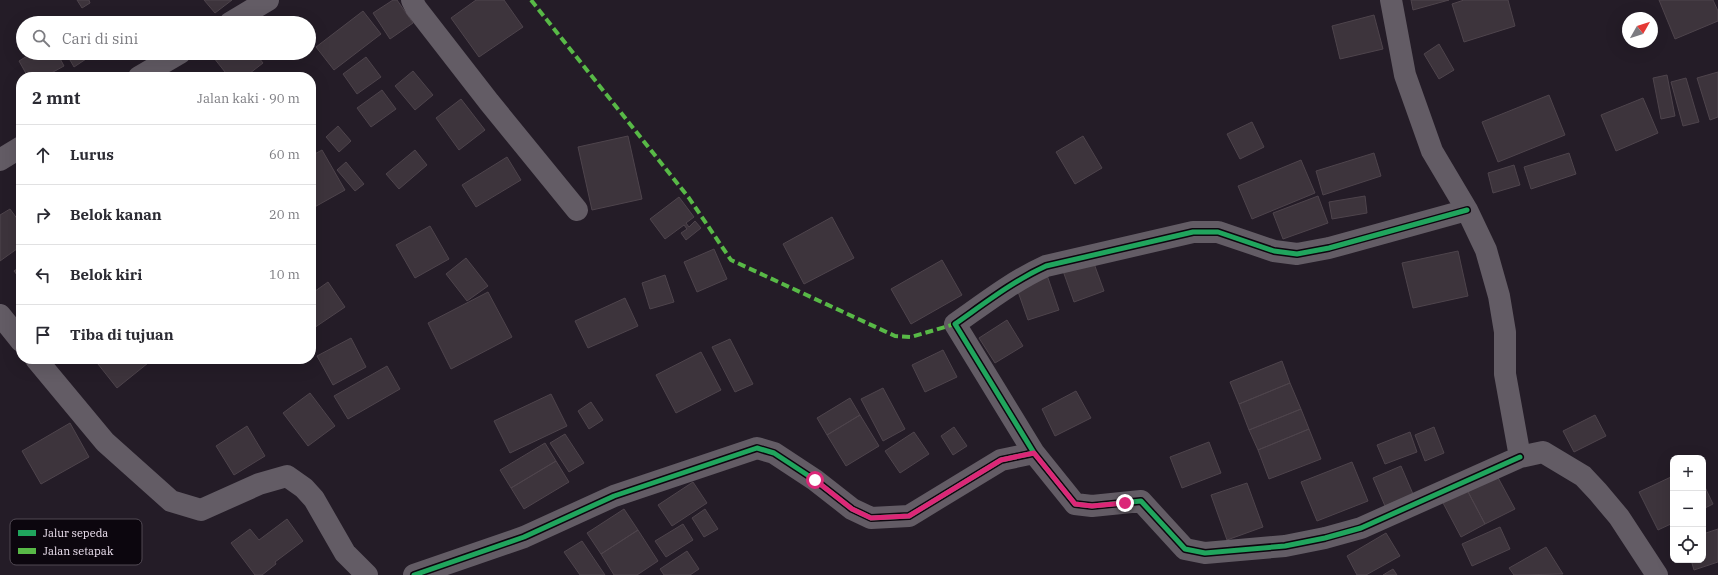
<!DOCTYPE html>
<html lang="id">
<meta charset="utf-8">
<style>
:root{--surface:#fff;--page:#f7f7f7;--text:#2b2b33;--muted:#7c7c81;--line:#e1e1e2}
body{margin:0;font-family:"IBM Plex Serif",serif;background:var(--page);color:var(--text)}
.controls{position:absolute;right:12px;bottom:12px;display:grid;overflow:hidden;border-radius:8px;box-shadow:0 4px 16px #0002}
.controls button{width:36px;height:36px;display:grid;place-items:center;padding:0;border:0;border-bottom:1px solid var(--line);background:var(--surface);color:var(--text);font:20px sans-serif}
.compass{position:absolute;left:1622px;top:12px;width:36px;height:36px;border-radius:50%;background:var(--surface);box-shadow:0 4px 16px #0002;rotate:51deg}
.stop{position:absolute;width:12px;height:12px;margin:-9px;border:3px solid #db2777;border-radius:50%;background:#fff}
.stop.end{background:#db2777;border-color:#fff;box-shadow:0 1px 4px #0008}
.list{margin:0;padding:0;list-style:none}
h2{display:flex;justify-content:space-between;align-items:center;height:52px;margin:0;padding:0 16px;font-size:17px}
h2 small{font-size:13px;font-weight:400;color:var(--muted)}
.list li{display:grid;grid-template-columns:26px 1fr auto;gap:12px;align-items:center;box-sizing:border-box;height:60px;padding:0 16px;border-top:1px solid var(--line)}
.list b{display:block;font-size:15px;white-space:nowrap}
.list em{font-size:13px;font-style:normal;color:var(--muted)}
.icon{flex:none;width:22px;height:22px;fill:none;stroke:currentColor;stroke-width:2;stroke-linecap:round;stroke-linejoin:round}
.map{position:relative;flex:none;width:1718px;height:575px;overflow:hidden}
.search{position:absolute;background:var(--surface);box-shadow:0 4px 16px #0002;left:16px;top:16px;width:300px;height:44px;display:flex;align-items:center;gap:10px;box-sizing:border-box;padding:0 14px;border-radius:22px;color:var(--muted);font-size:15px}
.panel{position:absolute;background:var(--surface);box-shadow:0 4px 16px #0002;left:16px;top:72px;width:300px;height:292px;border-radius:16px}
.map>svg:first-child{display:block}
</style>
<div class="map">
<svg width="1718" height="575" viewBox="0 0 1718 575">
<rect width="100%" height="100%" fill="#241c27"/>
<path fill="#3d343c" stroke="#4e444c" d="M77,0H89L90,3L82,8Z
M204,0H232L215,13Z
M393,0H397L413,23L390,39L373,13Z
M476,0H504L523,27L479,57L451,18Z
M1411,0H1449L1413,10Z
M1464,0H1508L1515,26L1464,42L1452,4Z
M1659,0H1713L1718,11V21L1675,39Z
M363,11L381,34L334,70L316,47Z
M1374,15L1383,49L1340,59L1332,26Z
M1439,44L1454,70L1439,79L1424,54Z
M32,53H57L64,66L44,77H28L19,61Z
M66,53H86L89,57L74,67Z
M210,53H255L263,63L245,77H229Z
M366,57L381,77L357,94L343,74Z
M413,71L433,95L415,110L395,86Z
M1718,72V117L1710,120L1697,78Z
M1667,75L1675,116L1661,119L1653,78Z
M1686,78L1699,122L1683,126L1671,82Z
M382,90L396,109L371,127L357,108Z
M1549,95L1565,135L1498,162L1482,122Z
M1643,98L1658,133L1616,151L1601,115Z
M461,99L485,130L459,150L436,118Z
M1252,122L1264,147L1240,159L1227,134Z
M338,126L351,141L339,152L326,137Z
M628,136L642,199L592,210L578,147Z
M1083,136L1102,168L1075,184L1056,152Z
M322,150L345,190L311,209V156Z
M415,150L427,165L399,189L386,174Z
M1374,153L1381,176L1323,195L1316,171Z
M1569,153L1576,174L1531,189L1524,167Z
M507,157L521,180L476,207L462,185Z
M1301,160L1315,193L1252,219L1238,186Z
M346,162L364,184L355,191L337,170Z
M1514,165L1520,185L1493,193L1488,173Z
M1318,196L1328,223L1283,239L1273,213Z
M1365,196L1367,213L1332,219L1329,202Z
M679,197L694,217L686,223L689,227L695,221L701,228L686,240L681,233L687,229L684,225L665,239L650,219Z
M10,209L21,224V246L0,261V215Z
M832,217L854,258L804,284L783,244Z
M430,226L449,259L415,278L396,245Z
M714,249L727,279L697,292L684,262Z
M1458,251L1468,296L1413,308L1402,263Z
M466,258L488,286L467,301L446,274Z
M1092,258L1104,291L1074,302L1062,268Z
M942,260L962,295L911,324L891,289Z
M21,266V280L14,271Z
M665,275L674,302L650,309L642,283Z
M1047,275L1059,310L1028,320L1016,286Z
M328,282L345,307L311,330V294Z
M488,292L512,337L451,369L428,323Z
M625,298L638,326L588,348L575,321Z
M1007,320L1023,346L995,363L979,338Z
M351,338L366,367L333,385L317,356Z
M730,339L753,384L735,392L712,347Z
M943,350L957,377L925,392L912,365Z
M701,352L721,390L676,413L656,375Z
M94,359H153L117,388Z
M1282,361L1290,383L1239,404L1230,382Z
M387,366L400,389L348,419L334,396Z
M1290,383L1301,409L1249,430L1239,404Z
M883,388L905,429L883,441L861,399Z
M1076,391L1091,418L1055,436L1042,409Z
M310,393L335,426L308,446L283,413Z
M551,394L567,426L510,453L494,421Z
M850,398L860,415L827,435L817,418Z
M591,402L603,420L589,429L578,411Z
M1301,409L1309,429L1258,450L1249,430Z
M860,415L879,446L846,466L827,435Z
M1595,415L1606,436L1574,452L1563,431Z
M70,423L89,457L41,484L22,451Z
M247,426L265,456L234,475L216,446Z
M954,427L967,446L953,455L941,436Z
M1434,427L1444,453L1425,461L1415,435Z
M1309,429L1321,459L1269,479L1258,450Z
M914,432L929,454L900,473L885,451Z
M1410,432L1417,452L1385,464L1377,445Z
M565,434L584,463L569,472L550,443Z
M1209,442L1221,473L1182,488L1170,457Z
M545,443L556,461L511,488L500,470Z
M556,461L569,482L524,509L511,488Z
M1352,462L1368,501L1317,521L1301,482Z
M1401,466L1413,494L1385,506L1373,478Z
M1495,472L1515,509L1485,524L1466,488Z
M1673,476V523L1658,530L1639,492Z
M693,482L707,503L672,526L658,505Z
M1247,483L1263,527L1227,540L1211,495Z
M1703,483L1713,504L1703,509Z
M1466,488L1485,524L1461,537L1442,501Z
M624,509L638,530L601,554L587,533Z
M705,509L718,529L704,537L692,518Z
M287,519L303,541L275,562L276,564L262,575H255L231,543L250,529L259,540Z
M683,524L693,540L666,557L655,541Z
M1500,527L1510,549L1472,566L1462,544Z
M1718,529V562L1694,570L1691,560H1703V534Z
M638,530L658,561L637,575H614L601,554Z
M1386,533L1400,556L1366,575H1357L1347,556Z
M582,541L605,575H580L564,552Z
M1546,547L1563,574L1514,575L1509,568Z
M687,551L699,569L690,575H664L660,569Z
M1393,569L1397,575H1383Z"/>
<g fill="none" stroke-linecap="round" stroke-linejoin="round">
<path stroke="#635c65" stroke-width="22" d="M412,0L416,8L489,102L577,210
M1391,0L1405,75L1432,151L1467,210L1486,250L1499,296L1505,332V374L1520,457L1543,452L1583,476L1598,492L1619,517L1657,575
M230,23L268,0
M139,77L180,53
M0,160L21,147
M1467,210L1329,248L1297,254L1274,251L1218,232H1193L1046,266C1013,281 985,303 955,324L1034,453L1075,504L1092,506L1141,501L1185,549L1205,553L1285,546L1325,538L1361,528L1520,457
M0,315L21,341
M36,359L105,442L171,501L201,510L259,484L287,476L304,488L314,499L345,553L367,575
M414,575L524,537L614,496L757,448L774,453L815,480L852,509L871,518L909,516L1001,460L1034,453"/>
<path stroke="#58b947" stroke-width="4" stroke-dasharray="8 4" stroke-linecap="butt" d="M531,0L689,198L731,260L895,336L911,337L955,324"/>
<defs>
<path id="cycleway" d="M1467,210L1329,248L1297,254L1274,251L1218,232H1193L1046,266C1013,281 985,303 955,324L1034,453L1075,504L1092,506L1141,501L1185,549L1205,553L1285,546L1325,538L1361,528L1520,457
M414,575L524,537L614,496L757,448L774,453L815,480L852,509L871,518L909,516L1001,460L1034,453"/>
</defs>
<use href="#cycleway" stroke="#0c060e" stroke-width="8"/>
<use href="#cycleway" stroke="#20a55d" stroke-width="5"/>
</g>
<g fill="none" stroke-linecap="round" stroke-linejoin="round">
<path stroke="#db2777" stroke-width="5" d="M815,480L852,509L871,518L909,516L1001,460L1034,453L1075,504L1092,506L1125,503"/>
</g>
<rect x="10" y="519" width="132" height="46" rx="6" fill="#0c060e" stroke="#514953" stroke-width="1"/>
<rect x="18" y="530" width="18" height="6" fill="#20a55d"/>
<rect x="18" y="548" width="18" height="6" fill="#58b947"/>
<g font-size="11" fill="#f2e6f5">
<text x="43" y="537">Jalur sepeda</text>
<text x="43" y="555">Jalan setapak</text>
</g>
</svg>
<div class="controls">
<button>+</button>
<button>−</button>
<button><svg class="icon" aria-label="locate" viewBox="0 0 24 24"><circle cx="12" cy="12" r="6"/><path d="M12 2v4M12 18v4M2 12h4M18 12h4"/></svg></button>
</div>
<svg class="compass" viewBox="-18 -18 36 36"><path d="M0-13l5 13h-10z" fill="#e53935"/><path d="M0 13l5-13h-10z" fill="#7c7c81"/></svg>
<div class="stop" style="left:815px;top:480px"></div>
<div class="stop end" style="left:1125px;top:503px"></div>
<div class="search"><svg class="icon" aria-label="search" viewBox="0 0 24 24"><circle cx="10" cy="10" r="6"/><path d="M15 15l6 6"/></svg>Cari di sini</div>
<section class="panel">
<h2>2 mnt<small>Jalan kaki · 90 m</small></h2>
<ul class="list">
<li><svg class="icon" aria-label="ahead" viewBox="0 0 24 24"><path d="M12 20V5M6 11l6-6 6 6"/></svg><div><b>Lurus</b></div><em>60 m</em></li>
<li><svg class="icon" aria-label="right" viewBox="0 0 24 24"><path d="M7 20v-9h11M14 6l5 5-5 5"/></svg><div><b>Belok kanan</b></div><em>20 m</em></li>
<li><svg class="icon" aria-label="left" viewBox="0 0 24 24"><path d="M17 20v-9H6M10 6l-5 5 5 5"/></svg><div><b>Belok kiri</b></div><em>10 m</em></li>
<li><svg class="icon" aria-label="arrive" viewBox="0 0 24 24"><path d="M6 21V4h12l-3 4 3 4H6"/></svg><div><b>Tiba di tujuan</b></div></li>
</ul>
</section>
</div>
